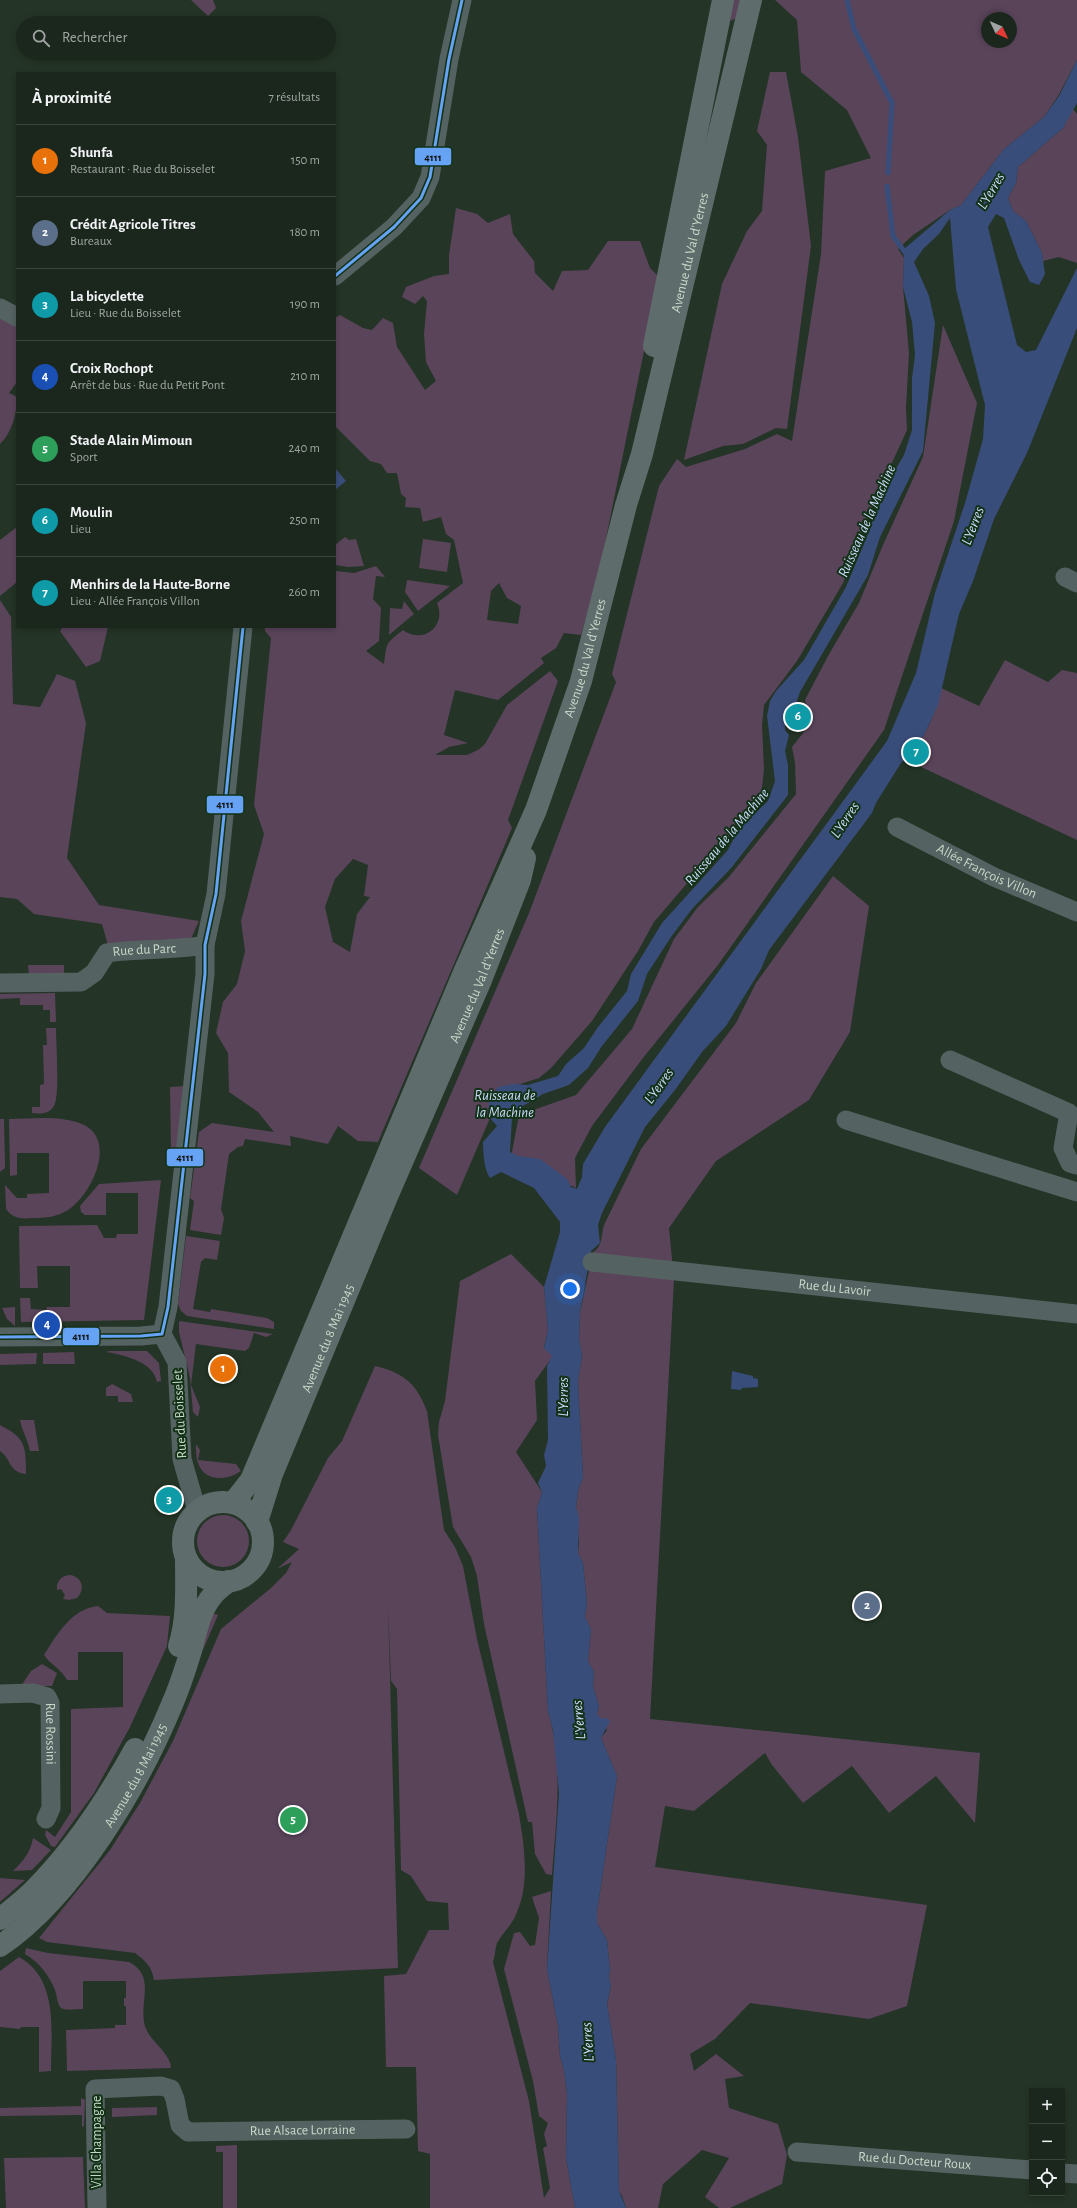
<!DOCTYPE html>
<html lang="fr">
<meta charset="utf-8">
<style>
:root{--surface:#1b271c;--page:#283329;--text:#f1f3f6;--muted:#a0a5a3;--line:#39443b;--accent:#8c9099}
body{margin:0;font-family:"Alegreya Sans",sans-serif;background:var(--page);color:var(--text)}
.controls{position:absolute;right:12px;bottom:12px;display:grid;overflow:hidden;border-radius:0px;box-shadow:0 2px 6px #0003}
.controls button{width:36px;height:36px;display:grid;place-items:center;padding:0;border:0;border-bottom:1px solid var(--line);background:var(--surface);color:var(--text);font:20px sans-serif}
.compass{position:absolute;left:981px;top:12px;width:36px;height:36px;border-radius:50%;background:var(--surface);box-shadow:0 2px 6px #0003;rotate:134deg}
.you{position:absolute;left:570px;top:1289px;width:14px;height:14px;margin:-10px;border:3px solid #fff;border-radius:50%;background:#1a73e8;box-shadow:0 0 0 6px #1a73e833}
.badge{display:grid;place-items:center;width:26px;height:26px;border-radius:50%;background:var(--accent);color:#fff;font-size:13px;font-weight:700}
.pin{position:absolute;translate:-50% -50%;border:2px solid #fff;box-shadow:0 1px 4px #0006}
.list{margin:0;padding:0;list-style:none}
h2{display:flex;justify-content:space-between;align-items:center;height:52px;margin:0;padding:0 16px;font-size:17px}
h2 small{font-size:13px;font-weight:400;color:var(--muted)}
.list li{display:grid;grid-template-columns:26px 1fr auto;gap:12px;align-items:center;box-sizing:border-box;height:72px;padding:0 16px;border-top:1px solid var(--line)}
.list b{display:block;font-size:15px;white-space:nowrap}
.list p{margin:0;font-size:13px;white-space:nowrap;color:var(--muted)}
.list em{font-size:13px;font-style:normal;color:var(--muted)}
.icon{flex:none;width:22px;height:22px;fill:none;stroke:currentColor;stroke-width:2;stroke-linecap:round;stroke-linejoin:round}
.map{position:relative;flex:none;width:1077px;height:2208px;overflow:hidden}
.search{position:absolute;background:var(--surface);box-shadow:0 2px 6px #0003;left:16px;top:16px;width:320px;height:44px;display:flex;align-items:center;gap:10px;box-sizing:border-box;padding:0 14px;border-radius:22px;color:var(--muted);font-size:15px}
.panel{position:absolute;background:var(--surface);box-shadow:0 2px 6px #0003;left:16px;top:72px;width:320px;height:556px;border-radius:0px}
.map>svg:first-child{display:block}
</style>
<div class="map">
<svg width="1077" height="2208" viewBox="0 0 1077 2208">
<rect width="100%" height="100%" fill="#243426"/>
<path fill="#5a445a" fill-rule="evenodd" d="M191,0H213L216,8L208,16Z
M732,0H743L739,17L730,21Z
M775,0H1077V60L1058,96L1044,117L1004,149L961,205L950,210L913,235L898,249L904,258L903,287L909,353L906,408L907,430L873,504L843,583L797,661L764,705L762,725L764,769L761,797L740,815L727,842L706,861L654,922L638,951L592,1021L551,1068L539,1078L502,1090L457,1195L419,1168L529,913L616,682L612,674L659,486L677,459L686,467L745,449L777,434L792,441L821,254L825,171L871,158L847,110L801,72L797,20ZM987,18H1011V42H987Z
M770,72H786L798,137L811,246L787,429L776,428L743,444L723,446L684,460L722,284L747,231L762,211L767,145L757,131Z
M1073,109L1077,114V263L1059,257L1043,261L1042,253L1026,221L1013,211L1008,198L1016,183L1018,167L1063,128Z
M456,208L477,214L488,223L510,214L513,234L534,261L535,273L553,291L562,271L588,270L608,241H640L650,268L659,277L599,573L581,635L564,633L556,648L541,658L544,663L498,700L455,690L444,735L468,743L449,747L435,755H467L478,750L485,744L507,705L550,671L558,681L508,820L512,828L378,1142L358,1141L338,1126L328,1144L290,1136L291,1146L245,1139L243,1146L238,1147L229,1154L221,1209L224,1218L221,1235L190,1230L194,1201L190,1198L199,1132L212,1123L274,1132L258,1112L229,1092L228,1053L216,1033L223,1002L237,984L245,951L241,921L264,834L254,805L271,638L265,631V627H335V571L354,573L376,566L385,577L376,576L373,599L381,608L379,641L366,651L384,664C387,642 385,644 403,630C423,645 447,626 437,603L463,583L454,540L446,534L441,517L423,522L420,508L405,507L406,498L401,494L397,473H387L381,464L370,461L335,426V318L340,315L363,328L372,330L383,318L393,323L397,347L425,390L436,381L426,362L424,334L427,301L423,296L415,304L402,297L406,287L434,276L449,274V255ZM499,583L507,598L521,606L518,624L487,620L491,591ZM353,859L368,865L364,896L370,897L357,914L350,952L333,942L325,907L335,879Z
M0,316L17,326V382L9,393L17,397C17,413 12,433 0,444Z
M943,325L977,403L954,521L884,730L718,965L643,1058L592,1126L575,1158L576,1188L511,1157L519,1115L576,1095L632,1029L674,939L698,907L728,878L796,794L795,763L792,747L811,723L805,700L828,656L859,603L883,545L923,457Z
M17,527V582L0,596V540Z
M345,537L349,540L356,539L364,566L348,567L335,565V545Z
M423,539L451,543L447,572L419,568Z
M407,580L450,586L418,611L405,592Z
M0,600L11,617L13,704L40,707L57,674L75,681L86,723L67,858L99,905L199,921L190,941L109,949L102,924L34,914L17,899L0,897Z
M404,601L414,614L389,635L390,608L402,609Z
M63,627H108L100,661L86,667L60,631Z
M1005,660L1048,682L1062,670L1077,673V840L904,759C924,743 936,713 941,688L979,706Z
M833,876L869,906L850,1032L809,1100L716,1161L669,1228L674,1280L650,1719L980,1753L975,1823L936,1776L889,1813L852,1766L803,1803L772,1765L765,1753L694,1811L665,1806L655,1867L927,1905L907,2006L869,2019L750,2003L715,2039L690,2054L694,2071L716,2054L744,2076L725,2079L729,2108L778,2124L787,2155L782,2184L730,2208H719L705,2197L729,2158L702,2150L663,2184L658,2208H626L622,2196L619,2191L616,2060L607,2004L611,1987L609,1977L610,1970L607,1940L597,1923V1912L617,1776L601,1738L607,1730L597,1714L599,1706L593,1686L594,1672L588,1661L591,1629L585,1617L587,1603L583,1563L578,1553L579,1542L576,1508L578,1491L583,1477L578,1381L582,1356L579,1339L580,1313L593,1252C603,1247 601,1234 604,1225L641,1149L736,1023L756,983Z
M28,965H64V973L29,976Z
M55,993L56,1022H50V1010H43V1005H20V998L0,999V994Z
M46,1028H56C56,1042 60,1096 54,1106C49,1114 41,1114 32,1113V1107H40V1085L44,1084L43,1045H47Z
M187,1086L179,1152L171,1153L170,1087Z
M0,1119H4L5,1163V1168L0,1172Z
M9,1119C32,1119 59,1115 82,1124C118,1139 92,1195 68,1210C57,1217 46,1218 33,1218C22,1219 13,1219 6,1209L5,1185L17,1198H27V1194L49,1193V1153H17V1175L10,1176Z
M161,1180L144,1320L21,1322L20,1298H30L31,1309L46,1310L47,1307H70V1266H37L38,1288H20L19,1226L97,1225L104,1238H116L117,1234H138V1193H106V1215H85L81,1212L80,1206L99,1184Z
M186,1236L220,1241L217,1260L205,1258L201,1262L193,1309L210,1312L211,1309L267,1318L274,1322V1329L187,1316L181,1311L178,1304Z
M511,1254L544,1287L548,1330L544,1347L553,1356L535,1381L537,1420L516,1452L542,1492L537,1508L548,1711C564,1765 556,1820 552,1875L546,1874L535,1854L532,1822H528L484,1624L477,1576L471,1557L453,1527L438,1435L439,1422L445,1401L460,1281Z
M15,1307V1326L7,1319L2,1308Z
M179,1321L273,1334L266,1337L254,1333L249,1348L245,1351L196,1344L191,1385L200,1407L198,1417L193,1412L190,1378L179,1332Z
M109,1351H147L159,1363L161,1381L157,1382C153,1361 123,1355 106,1352Z
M74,1352L75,1364H43V1353Z
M37,1353L36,1364L0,1365V1354Z
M375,1366C404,1373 416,1383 427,1411L444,1530L455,1547L463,1566L477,1639L519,1814C524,1845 530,1882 517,1912C513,1924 502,1934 497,1943C495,1949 495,1956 493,1962L529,2101L544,2198L550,2188L543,2148L547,2146L544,2134L548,2123L539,2116L533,2081L504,1969L514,1933L520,1932L530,1946L535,1945L539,1918L532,1897L551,1891L547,1969L558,2026L560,2056L564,2070L567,2094L566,2158L575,2208H430V2154L418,2151L416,2067H386L384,1976L406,1974L429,1930H449L448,1903L427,1901L411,1876L401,1870L397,1689L391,1681L388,1605L398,1968L154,1980C152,1967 146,1961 135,1953L47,1942L39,1938L110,1850L140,1803L173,1741L221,1629L271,1588L286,1573L292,1562L277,1569L299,1549L283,1542L291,1530L328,1458L342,1441Z
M112,1384L131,1394L133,1402H118V1396H106V1388Z
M20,1420H34L39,1451H30C28,1440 22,1431 20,1420Z
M0,1425C26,1438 26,1447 26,1474C8,1472 11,1458 0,1451Z
M196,1444L200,1450L198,1460L236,1464L241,1471C227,1481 204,1482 198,1463C196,1458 196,1450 196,1444Z
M197 1541a26 26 0 1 1 52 0a26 26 0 1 1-52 0Z
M71,1575C83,1578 85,1590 77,1598L69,1600L63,1599L65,1595L61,1589L57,1590C56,1581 62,1575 71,1575Z
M98,1606L107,1613L170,1616L167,1646L130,1727L94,1793L60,1840L55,1847L51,1846L45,1835L46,1830L55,1837L71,1812V1709L123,1707V1652H78V1680H67C61,1669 47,1661 44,1655C56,1636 72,1608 98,1606Z
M209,1612L218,1615L189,1682Z
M42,1664L57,1673L52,1686H21L31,1671Z
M33,1838L51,1850L32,1870L13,1871C24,1860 30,1853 33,1838Z
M0,1878L25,1880L0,1902Z
M26,1948L48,1953L129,1962C157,1976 138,2003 145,2026C149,2041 171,2053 171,2068L67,2071L66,2030L115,2028V2025H126V2006H124V1998H126V1981H83V2009C77,2009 66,2011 61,2008C57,2004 57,1995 55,1990C49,1975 39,1962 25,1954Z
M19,1957C59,1979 51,2032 51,2071L39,2072V2027H21L20,2029L0,2027V1971Z
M81,2098L85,2100L84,2126L82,2127V2115L0,2116V2108L81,2106Z
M157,2107V2115L112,2117V2108Z
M237,2145V2208H223V2152H216V2146Z
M83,2157L85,2208H6L4,2158Z"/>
<path fill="#394d7a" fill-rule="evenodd" d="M1077,60V103L1063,128L1018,167L1016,183L1008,198L1013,211L1026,221L1042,253L1045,274L1039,285L1030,282L1019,260L1004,218L996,214L988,227L1017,345L1026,352L1036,350L1077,268V328L1027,453L994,519L973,581L959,614L938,705L925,733L913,752L901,763L876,803L872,813L769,950L761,969L726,1026L702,1052L675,1090L645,1127L602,1213L598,1225L600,1243L591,1251L580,1313L579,1339L582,1356L578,1381L583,1477L578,1491L576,1508L579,1516L578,1553L583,1563L587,1603L585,1617L591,1629L588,1661L594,1672L593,1686L599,1706L597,1714L602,1719L607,1718L610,1721L601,1738L617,1776L597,1912V1923L607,1940L610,1970L609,1977L611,1986L607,2004L616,2060L619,2191L626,2208H575L566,2158L567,2094L564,2070L560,2056L558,2026L547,1969L559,1793L553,1730L548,1711L537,1508L542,1492L538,1483L546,1466L544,1455L548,1440L547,1366L552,1356L544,1348L548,1330L544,1287L560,1232V1222L534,1188L501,1172L490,1178C484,1170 483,1151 483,1142L497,1126L488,1116L489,1099L498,1087L513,1084L528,1085L558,1076L566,1064L584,1048L598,1027L627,991L631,974L662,923L728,850L738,830L768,801L775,781L767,716L770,701L776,691L804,660L846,587L868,534L877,506L887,484L904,455L912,430V378L915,355L912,322L903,287L904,249L950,210L961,205L1004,149L1044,117L1059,96ZM950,218L956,289L985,405L983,439L965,503L935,593L916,673L887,741L605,1127L583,1164L582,1177L577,1189L571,1187L567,1179L540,1159L518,1156L510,1152L512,1118L521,1107L543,1094L569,1085L588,1068L602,1046L638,1001L647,974L671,937L692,909L732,867L788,795V765L785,751L789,735L785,730V722H790L800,692L868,575L880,537L923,451L935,323L929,296L914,262L923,249L939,234Z
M335,468L346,481L335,490Z
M732,1371L753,1376V1378L758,1379V1387L742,1388L741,1390L731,1389Z"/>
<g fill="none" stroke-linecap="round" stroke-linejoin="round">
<path stroke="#394d7a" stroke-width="5" d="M847,0L854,29L892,103L888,173
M887,186L893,236L907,255"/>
<g stroke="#556262" stroke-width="19">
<path d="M335,276L394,227L421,198L430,177L449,59L462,0"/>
<path d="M0,308L17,317"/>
<path d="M1065,577L1077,583"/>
<path id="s1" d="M897,827L994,877L1077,912"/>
<path id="s2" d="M0,983L81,982L94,973L107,953C140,948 173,951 205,945"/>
<path d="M950,1060L1069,1113L1063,1148L1070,1163L1077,1165"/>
<path d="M846,1120L1077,1192"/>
<path id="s3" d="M592,1262L1077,1314"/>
<path d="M0,1337L141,1336L162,1334"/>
<path d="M197,1511L182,1459L177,1362L162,1334L168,1307L205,974V945L216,894L243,627"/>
<path id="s4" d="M0,1694L33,1693L47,1697L50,1703L51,1808L46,1819"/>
<path id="s5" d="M797,2152L1032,2170"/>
<path d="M1062,2173L1077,2174"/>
<path id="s6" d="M97,2208L95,2089L161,2086L171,2089L175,2099L180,2125L188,2132L406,2129"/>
</g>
<g stroke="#5e6c6c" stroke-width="22">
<path d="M654,346L723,0"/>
<circle cx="223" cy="1542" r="40"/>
<path id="s7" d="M233,1503L251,1480L465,970L536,810L581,681L626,505L642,454L751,0"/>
<path id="s8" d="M257,1522L272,1474L386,1199L481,980L520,880L525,858"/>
<path d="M179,1646C188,1619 186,1587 186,1558"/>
<path d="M0,1919C11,1910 23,1901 33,1891C74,1850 107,1800 135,1749"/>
<path id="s9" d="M0,1946C74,1896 140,1783 173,1702C180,1686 185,1670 190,1654C196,1634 199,1611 213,1595C217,1590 224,1585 229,1581"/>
</g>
<defs>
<path id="bus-1" d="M335,276L394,227L421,198L430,177L449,59L462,0
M162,1334L168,1307L205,974V945L216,894L243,627
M0,1337L141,1336L162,1334"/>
</defs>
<use href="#bus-1" stroke="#123116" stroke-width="6"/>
<use href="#bus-1" stroke="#66a3f4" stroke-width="3"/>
</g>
<g text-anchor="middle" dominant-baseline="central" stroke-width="4" stroke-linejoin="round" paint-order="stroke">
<g font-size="14" fill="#c6d8c7" stroke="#123116">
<text stroke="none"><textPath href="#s7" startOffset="1336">Avenue du Val d'Yerres</textPath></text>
<text stroke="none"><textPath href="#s7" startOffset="917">Avenue du Val d'Yerres</textPath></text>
<text stroke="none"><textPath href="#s1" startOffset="100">Allée François Villon</textPath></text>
<text stroke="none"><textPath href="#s2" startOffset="158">Rue du Parc</textPath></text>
<text stroke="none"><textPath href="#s8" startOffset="580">Avenue du Val d'Yerres</textPath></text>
<text stroke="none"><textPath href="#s3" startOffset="244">Rue du Lavoir</textPath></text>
<text stroke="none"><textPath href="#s8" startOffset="197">Avenue du 8 Mai 1945</textPath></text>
<text transform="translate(180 1414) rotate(-93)">Rue du Boisselet</text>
<text stroke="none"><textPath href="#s4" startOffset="85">Rue Rossini</textPath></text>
<text stroke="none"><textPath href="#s9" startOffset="220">Avenue du 8 Mai 1945</textPath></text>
<text stroke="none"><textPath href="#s6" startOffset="358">Rue Alsace Lorraine</textPath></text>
<text transform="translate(97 2142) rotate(-90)">Villa Champagne</text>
<text stroke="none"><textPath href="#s5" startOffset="118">Rue du Docteur Roux</textPath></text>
</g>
<g font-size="15" font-style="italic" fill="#cad9f9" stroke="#123116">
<text transform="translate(991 191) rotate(-59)">L'Yerres</text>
<text transform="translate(867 521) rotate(-66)">Ruisseau de la Machine</text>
<text transform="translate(973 526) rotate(-69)">L'Yerres</text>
<text transform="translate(845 820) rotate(-56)">L'Yerres</text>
<text transform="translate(727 837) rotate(-50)">Ruisseau de la Machine</text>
<text transform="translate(659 1086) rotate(-55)">L'Yerres</text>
<text x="505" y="1095">Ruisseau de<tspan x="505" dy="17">la Machine</tspan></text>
<text transform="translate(563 1397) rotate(-90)">L'Yerres</text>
<text transform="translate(579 1720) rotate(-96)">L'Yerres</text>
<text transform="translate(588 2042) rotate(-94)">L'Yerres</text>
</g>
</g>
<g stroke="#123116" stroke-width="1.5">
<rect x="414" y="147" width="38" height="19" rx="4" fill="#66a3f4"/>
<rect x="206" y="795" width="38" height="19" rx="4" fill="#66a3f4"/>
<rect x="166" y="1148" width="38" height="19" rx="4" fill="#66a3f4"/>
<rect x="62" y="1327" width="38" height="19" rx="4" fill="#66a3f4"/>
</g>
<g font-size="11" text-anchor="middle" font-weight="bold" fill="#111">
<text x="433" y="161">4111</text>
<text x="225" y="808">4111</text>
<text x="185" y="1161">4111</text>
<text x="81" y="1340">4111</text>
</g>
</svg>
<div class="controls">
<button>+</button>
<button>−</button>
<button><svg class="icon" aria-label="locate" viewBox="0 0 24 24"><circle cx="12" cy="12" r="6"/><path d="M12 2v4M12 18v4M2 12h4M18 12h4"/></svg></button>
</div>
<svg class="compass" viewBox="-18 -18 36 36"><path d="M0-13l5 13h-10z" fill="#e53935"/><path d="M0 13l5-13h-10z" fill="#a0a5a3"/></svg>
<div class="you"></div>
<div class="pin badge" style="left:223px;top:1369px;background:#e8710a">1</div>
<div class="pin badge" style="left:867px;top:1606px;background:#5c6f8a">2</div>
<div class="pin badge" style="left:169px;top:1500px;background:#0f9aa8">3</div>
<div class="pin badge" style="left:47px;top:1325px;background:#1a4fb4">4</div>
<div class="pin badge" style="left:293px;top:1820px;background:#2e9e5b">5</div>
<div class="pin badge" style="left:798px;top:717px;background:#0f9aa8">6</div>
<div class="pin badge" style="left:916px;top:752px;background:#0f9aa8">7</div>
<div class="search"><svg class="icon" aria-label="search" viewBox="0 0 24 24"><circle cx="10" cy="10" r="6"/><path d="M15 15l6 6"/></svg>Rechercher</div>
<section class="panel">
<h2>À proximité<small>7 résultats</small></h2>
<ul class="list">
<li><span class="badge" style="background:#e8710a">1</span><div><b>Shunfa</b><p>Restaurant · Rue du Boisselet</p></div><em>150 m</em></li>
<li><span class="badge" style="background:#5c6f8a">2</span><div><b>Crédit Agricole Titres</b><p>Bureaux</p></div><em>180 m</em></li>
<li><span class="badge" style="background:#0f9aa8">3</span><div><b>La bicyclette</b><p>Lieu · Rue du Boisselet</p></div><em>190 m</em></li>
<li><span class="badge" style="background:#1a4fb4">4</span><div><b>Croix Rochopt</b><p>Arrêt de bus · Rue du Petit Pont</p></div><em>210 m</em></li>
<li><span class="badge" style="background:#2e9e5b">5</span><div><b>Stade Alain Mimoun</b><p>Sport</p></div><em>240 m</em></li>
<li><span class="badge" style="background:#0f9aa8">6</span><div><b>Moulin</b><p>Lieu</p></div><em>250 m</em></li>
<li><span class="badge" style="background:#0f9aa8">7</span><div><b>Menhirs de la Haute-Borne</b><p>Lieu · Allée François Villon</p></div><em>260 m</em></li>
</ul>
</section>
</div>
